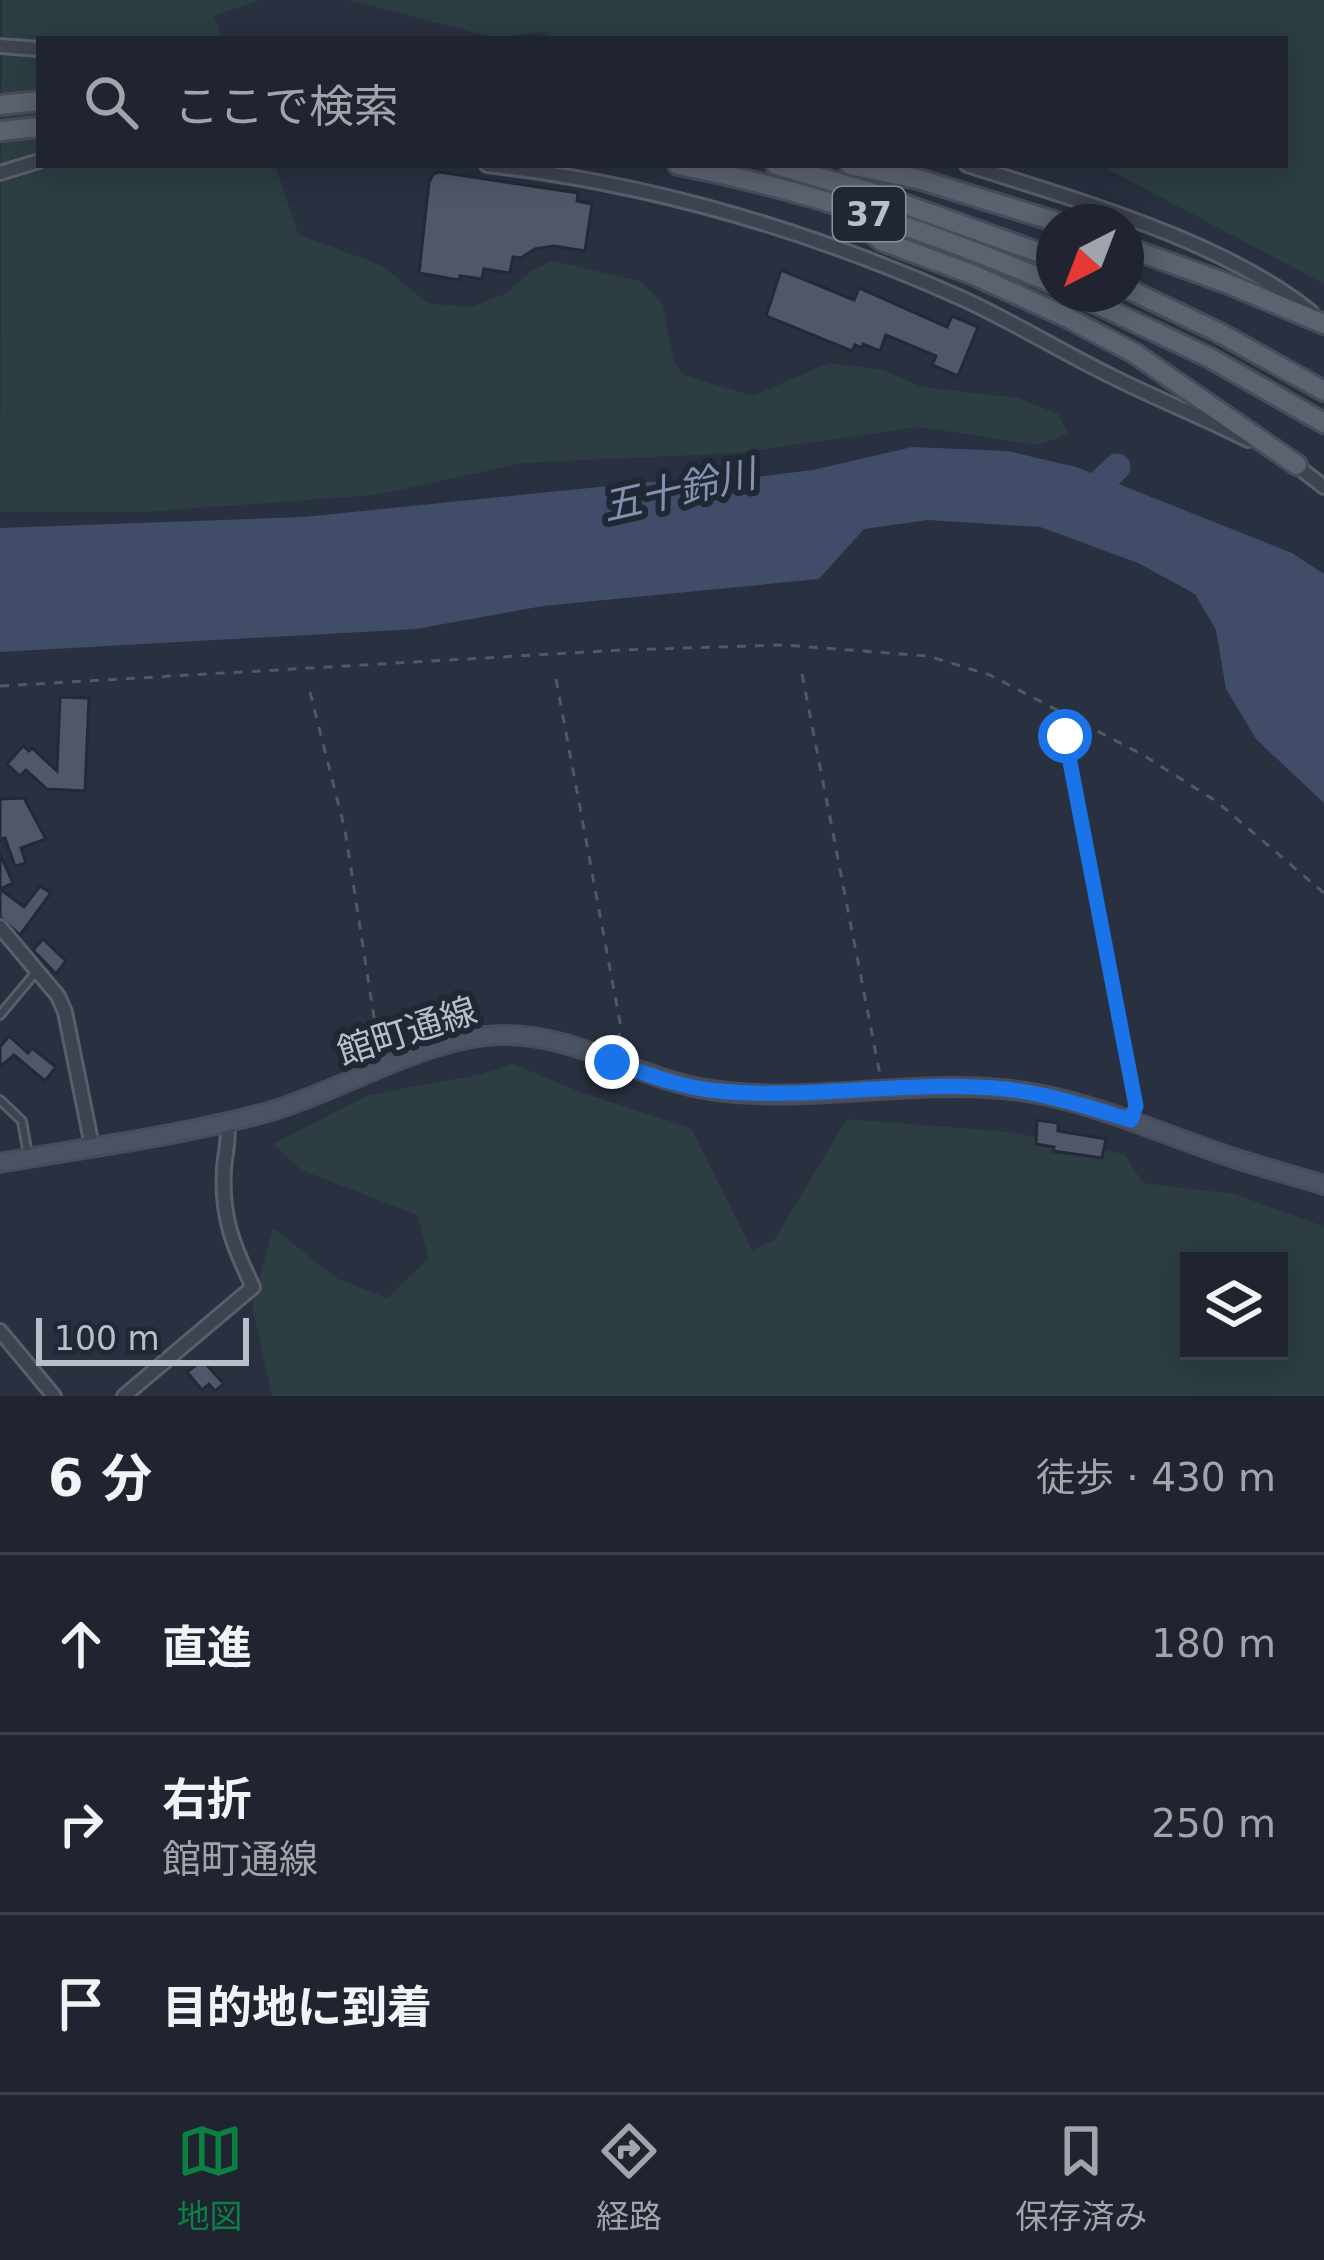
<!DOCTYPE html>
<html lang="ja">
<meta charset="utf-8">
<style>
:root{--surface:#1f2430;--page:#272c38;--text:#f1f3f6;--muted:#a1a4ab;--line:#3c414c;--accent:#0b8043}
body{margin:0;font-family:"DejaVu Sans","Noto Sans JP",sans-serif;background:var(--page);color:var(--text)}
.controls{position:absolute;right:36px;bottom:36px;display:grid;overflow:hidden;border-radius:0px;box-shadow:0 6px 30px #0003}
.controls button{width:108px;height:108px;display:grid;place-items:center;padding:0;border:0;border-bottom:3px solid var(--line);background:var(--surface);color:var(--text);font:60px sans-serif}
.compass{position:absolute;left:1036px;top:204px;width:108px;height:108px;border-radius:50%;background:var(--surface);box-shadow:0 6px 30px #0003;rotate:222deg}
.scale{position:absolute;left:36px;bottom:30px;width:213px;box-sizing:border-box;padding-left:12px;border:6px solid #babeca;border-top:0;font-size:33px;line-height:42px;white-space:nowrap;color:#babeca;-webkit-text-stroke:9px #212835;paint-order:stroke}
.stop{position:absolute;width:36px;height:36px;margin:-27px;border:9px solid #1a73e8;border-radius:50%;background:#fff}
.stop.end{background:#1a73e8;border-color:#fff;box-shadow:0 3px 12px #0008}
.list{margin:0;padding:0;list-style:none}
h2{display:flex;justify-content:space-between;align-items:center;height:156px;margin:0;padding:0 48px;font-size:51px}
h2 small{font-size:39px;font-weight:400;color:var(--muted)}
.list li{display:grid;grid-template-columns:78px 1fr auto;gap:36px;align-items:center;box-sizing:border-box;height:180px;padding:0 48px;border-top:3px solid var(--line)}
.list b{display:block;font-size:45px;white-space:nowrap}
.list p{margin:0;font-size:39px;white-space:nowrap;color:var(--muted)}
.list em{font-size:39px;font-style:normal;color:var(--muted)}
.icon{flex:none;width:66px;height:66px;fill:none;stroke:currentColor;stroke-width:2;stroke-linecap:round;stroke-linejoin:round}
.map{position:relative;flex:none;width:1324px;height:1396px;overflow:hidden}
.search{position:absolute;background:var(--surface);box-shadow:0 6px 30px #0003;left:36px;right:36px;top:36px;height:132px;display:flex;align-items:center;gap:30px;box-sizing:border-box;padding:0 42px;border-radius:0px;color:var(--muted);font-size:45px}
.sheet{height:696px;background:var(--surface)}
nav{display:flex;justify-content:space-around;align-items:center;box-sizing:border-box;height:168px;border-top:3px solid var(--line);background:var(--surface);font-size:33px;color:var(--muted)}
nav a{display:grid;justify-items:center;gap:6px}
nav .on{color:var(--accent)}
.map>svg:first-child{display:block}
</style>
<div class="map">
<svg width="1324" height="1396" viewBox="0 0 1324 1396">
<rect width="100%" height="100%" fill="#293040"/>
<path fill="#2c3e42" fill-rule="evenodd" d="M2,0H260L214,16L223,39H39V165H275L298,234L383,266L427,303L470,307L505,294L531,271L552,261L640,281L662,303L674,362L684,375L753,396L829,363L883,370L922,387L1018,398L1058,414L1068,434L1038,445L919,427L738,453L522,463L376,495L143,512H0Z
M347,0H1324V284L1100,165H1285V39H557L540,32L496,38Z
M513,1064L583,1093L691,1128L752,1250L774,1240L847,1119L1010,1132L1124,1154L1143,1183L1234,1194L1320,1225L1324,1228V1396H272L252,1305L273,1228L338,1279L387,1298L429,1258L417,1215L301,1170L273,1144L368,1095L477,1075ZM1189,1261H1279V1351H1189Z"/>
<path fill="#404c68" d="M912,447L1008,451L1076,467L1292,553L1324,574V803L1256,739L1226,689L1216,630L1195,594L1138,563L1040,527L928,520L864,529L819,579L543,606L416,629L0,652V528L303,517L648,482L730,480L813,470Z"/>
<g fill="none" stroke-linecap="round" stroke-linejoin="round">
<path stroke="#404c68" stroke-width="27" d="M1086,497L1117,467"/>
</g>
<path fill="#4f5769" stroke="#232a37" stroke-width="3" d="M439,172L578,193L577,201L592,204L585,251L554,246L535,249L521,258L513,257L510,273L484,269L482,279L460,276L459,280L419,273L429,182L433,174Z
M781,270L854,300L859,288L947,327L952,316L978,327L958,376L932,365L936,356L886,335L880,351L863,344L862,348L855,345L852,351L766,316Z
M60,697L89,698L85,791L47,789L26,770L20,776L7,764L23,746L29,751L32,748L57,771Z
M24,798L46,839L21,848L26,863L15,866L5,838L0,840V799Z
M0,854L13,883L0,889L24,907L40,886L51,893L20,935L0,917Z
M43,939L66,961L56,974L33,950Z
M9,1036L28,1053L32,1048L56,1067L45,1081L14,1055L0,1067V1047Z
M1037,1120L1058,1123V1131L1106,1139L1102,1158L1053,1151L1054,1147L1036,1144Z
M202,1360L224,1384L215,1391L209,1384L202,1390L187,1372Z"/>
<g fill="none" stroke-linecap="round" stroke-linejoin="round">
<defs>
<path id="service" d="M0,1015L36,972
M0,1100L22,1121L28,1155"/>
<path id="minor" d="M0,46L39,49
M487,165C653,184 809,230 961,298C1014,322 1063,353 1115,378C1159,400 1205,418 1248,440
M967,165C1076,200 1222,240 1311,312
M0,173L39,161
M1293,463L1324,487
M0,927L58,996L65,1012L92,1146
M0,1331L54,1396
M124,1396L253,1287C233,1246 221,1216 224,1169C225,1152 230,1140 227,1122"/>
<path id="secondary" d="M0,1163C89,1147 181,1136 268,1112C342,1091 424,1037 501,1035C575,1033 639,1080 711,1090C807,1104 905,1080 1002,1089C1084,1096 1159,1134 1237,1159C1265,1168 1295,1176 1324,1185"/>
<path id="primary" d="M0,105L39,101
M0,131L39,127
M678,165C808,190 933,232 1054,284
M776,165L873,193L1054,258
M850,165L918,179L1057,222
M834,201L882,241L974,275L1066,317L1134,353L1297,465
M1126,247L1226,283L1324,324
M1126,288L1220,333L1324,391
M1076,294L1210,358L1324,423"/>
</defs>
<use href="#service" stroke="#585e6a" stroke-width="12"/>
<use href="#minor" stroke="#585e6a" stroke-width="18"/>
<use href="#secondary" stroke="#464c59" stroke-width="22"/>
<use href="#primary" stroke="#464c59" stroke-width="24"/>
<path stroke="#4b5b60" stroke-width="3" stroke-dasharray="9 9" stroke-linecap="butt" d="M802,674L880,1075
M556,679L621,1028L617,1043
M0,686L622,650L784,645L928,656L990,675L1143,755L1216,801L1324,893
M310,692L345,830L379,1050
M1065,736L1135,1107"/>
<use href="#service" stroke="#3d4350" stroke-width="6"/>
<use href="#minor" stroke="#3d4350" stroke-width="12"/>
<use href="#secondary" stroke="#4b5263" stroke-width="16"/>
<use href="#primary" stroke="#5b6270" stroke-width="18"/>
</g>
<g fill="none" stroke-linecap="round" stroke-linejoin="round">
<path stroke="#1a73e8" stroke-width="15" d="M612,1062C647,1074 681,1088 719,1091C814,1100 910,1079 1005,1089C1049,1094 1090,1108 1131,1120L1136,1106L1065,736"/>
</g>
<g text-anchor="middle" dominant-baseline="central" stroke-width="12" stroke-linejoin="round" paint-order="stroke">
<rect fill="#212835" stroke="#8c919d" stroke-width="3" x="833" y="187" width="72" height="54" rx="9"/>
<g font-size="33" font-weight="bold" fill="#babeca">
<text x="869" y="214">37</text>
</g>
<g font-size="36" fill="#babeca" stroke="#212835">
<text transform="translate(407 1031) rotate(-18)">館町通線</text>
</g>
<g font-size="39" font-style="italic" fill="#8491af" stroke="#212835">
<text transform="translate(679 490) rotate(-13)">五十鈴川</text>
</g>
</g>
</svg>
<div class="controls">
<button><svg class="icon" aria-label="layers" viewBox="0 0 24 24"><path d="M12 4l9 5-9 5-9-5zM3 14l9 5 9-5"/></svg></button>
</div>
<svg class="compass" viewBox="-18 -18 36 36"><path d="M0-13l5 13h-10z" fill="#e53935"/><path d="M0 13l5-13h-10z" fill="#a1a4ab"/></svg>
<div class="scale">100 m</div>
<div class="stop" style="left:1065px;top:736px"></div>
<div class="stop end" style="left:612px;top:1062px"></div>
<div class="search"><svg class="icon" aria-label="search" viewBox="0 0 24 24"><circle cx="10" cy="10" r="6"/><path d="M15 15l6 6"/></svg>ここで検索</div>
</div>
<section class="sheet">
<h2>6 分<small>徒歩 · 430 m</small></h2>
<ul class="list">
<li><svg class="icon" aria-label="ahead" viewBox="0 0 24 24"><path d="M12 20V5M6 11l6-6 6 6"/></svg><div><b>直進</b></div><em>180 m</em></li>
<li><svg class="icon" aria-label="right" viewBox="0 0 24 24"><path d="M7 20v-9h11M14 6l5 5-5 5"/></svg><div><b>右折</b><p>館町通線</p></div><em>250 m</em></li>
<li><svg class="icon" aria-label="arrive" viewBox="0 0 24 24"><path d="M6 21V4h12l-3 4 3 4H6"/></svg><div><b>目的地に到着</b></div></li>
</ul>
</section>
<nav>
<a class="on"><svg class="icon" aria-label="map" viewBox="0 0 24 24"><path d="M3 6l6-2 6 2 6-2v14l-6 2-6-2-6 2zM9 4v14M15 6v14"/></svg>地図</a>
<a><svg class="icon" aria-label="directions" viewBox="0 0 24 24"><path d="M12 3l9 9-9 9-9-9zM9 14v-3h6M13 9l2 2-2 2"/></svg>経路</a>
<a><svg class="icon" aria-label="saved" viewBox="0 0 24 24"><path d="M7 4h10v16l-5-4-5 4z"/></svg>保存済み</a>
</nav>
